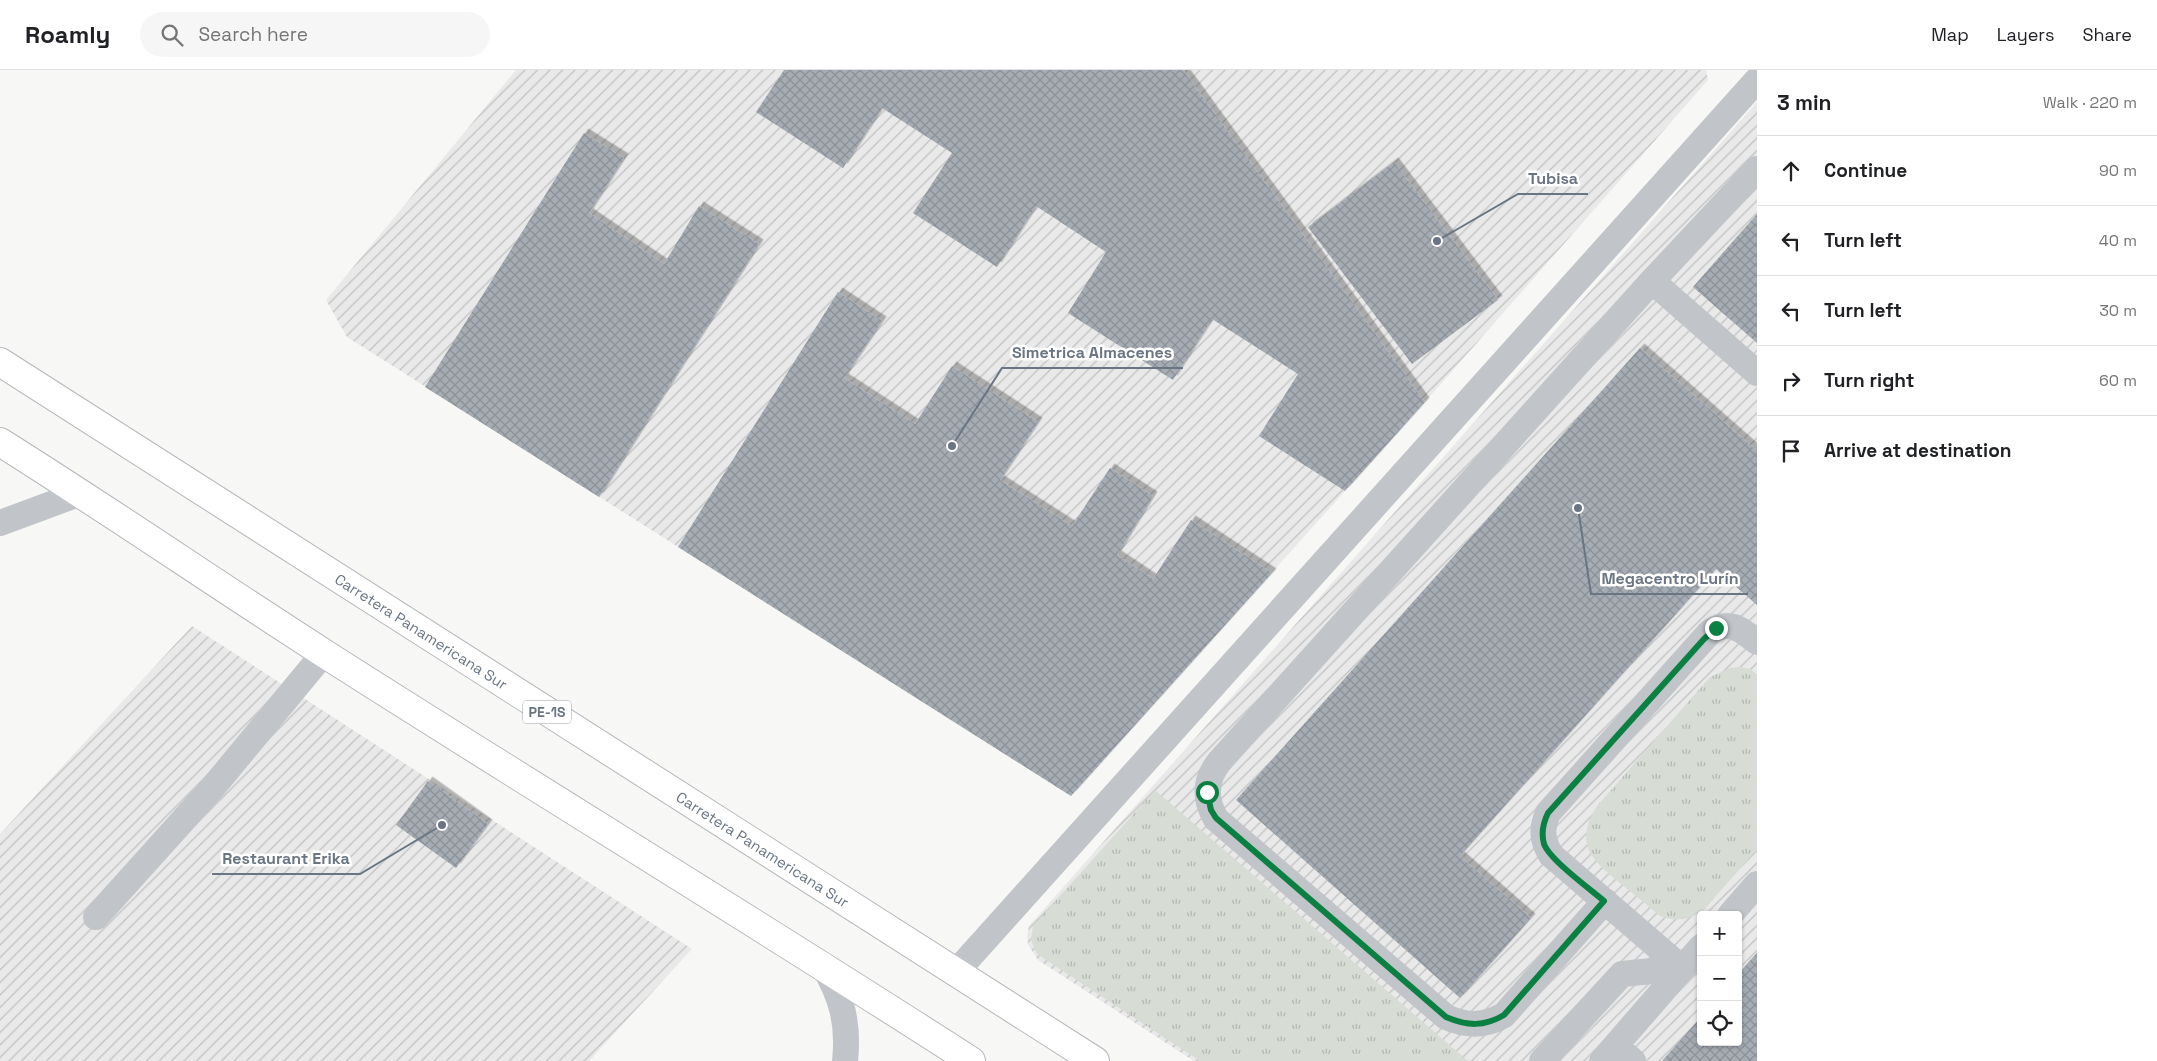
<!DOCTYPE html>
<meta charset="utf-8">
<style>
:root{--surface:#fff;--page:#f6f6f6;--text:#202124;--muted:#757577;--line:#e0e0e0}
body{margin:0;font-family:"Space Grotesk",sans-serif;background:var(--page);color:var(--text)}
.controls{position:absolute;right:15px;bottom:15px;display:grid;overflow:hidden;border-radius:5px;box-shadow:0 1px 4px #0004}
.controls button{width:45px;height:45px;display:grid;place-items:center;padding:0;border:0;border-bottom:1px solid var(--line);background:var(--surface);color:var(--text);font:25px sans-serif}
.stop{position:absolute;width:15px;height:15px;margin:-11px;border:4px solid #0b8043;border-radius:50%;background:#fff}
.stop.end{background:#0b8043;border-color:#fff;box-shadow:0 1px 5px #0008}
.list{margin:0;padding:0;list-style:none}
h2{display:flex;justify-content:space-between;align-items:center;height:65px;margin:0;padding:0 20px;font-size:21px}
h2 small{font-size:16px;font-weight:400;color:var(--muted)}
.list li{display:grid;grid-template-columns:32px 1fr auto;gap:15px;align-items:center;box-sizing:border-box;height:70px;padding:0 20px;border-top:1px solid var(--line)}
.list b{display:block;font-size:19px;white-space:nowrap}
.list em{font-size:16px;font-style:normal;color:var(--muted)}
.icon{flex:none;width:28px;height:28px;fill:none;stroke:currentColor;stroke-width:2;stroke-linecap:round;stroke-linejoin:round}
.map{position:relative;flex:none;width:1757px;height:991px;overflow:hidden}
header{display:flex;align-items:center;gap:30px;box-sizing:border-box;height:70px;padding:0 25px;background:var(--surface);border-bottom:1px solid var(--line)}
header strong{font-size:24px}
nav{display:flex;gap:28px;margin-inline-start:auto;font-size:18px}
.search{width:350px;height:45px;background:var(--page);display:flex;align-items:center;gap:12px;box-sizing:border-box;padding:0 18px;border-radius:28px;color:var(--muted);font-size:19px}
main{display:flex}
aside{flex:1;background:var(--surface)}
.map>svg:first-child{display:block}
</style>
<header>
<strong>Roamly</strong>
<div class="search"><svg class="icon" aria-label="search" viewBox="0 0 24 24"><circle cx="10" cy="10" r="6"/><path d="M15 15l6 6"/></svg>Search here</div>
<nav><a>Map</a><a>Layers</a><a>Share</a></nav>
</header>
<main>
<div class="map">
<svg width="1757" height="991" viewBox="0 0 1757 991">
<defs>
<pattern id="industrial-furrows" width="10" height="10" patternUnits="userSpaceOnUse" patternTransform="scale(1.25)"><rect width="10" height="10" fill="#e8e9e8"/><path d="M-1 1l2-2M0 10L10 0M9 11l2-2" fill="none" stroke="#c0c1c1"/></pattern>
<pattern id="grass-tufts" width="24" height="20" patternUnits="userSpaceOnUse" patternTransform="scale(1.25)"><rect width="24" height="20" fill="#d7dcd5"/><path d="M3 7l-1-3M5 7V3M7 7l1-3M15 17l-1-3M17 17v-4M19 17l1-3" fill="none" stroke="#b2b7b2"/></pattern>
<pattern id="building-cross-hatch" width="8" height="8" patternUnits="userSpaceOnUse" patternTransform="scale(1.25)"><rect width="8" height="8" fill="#a6acb3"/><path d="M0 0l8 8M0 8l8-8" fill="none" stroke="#8b9197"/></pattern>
<filter id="shadow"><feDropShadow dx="4.5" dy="-4.5" stdDeviation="0" flood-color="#0004"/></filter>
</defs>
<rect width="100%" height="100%" fill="#f7f8f5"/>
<path fill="url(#industrial-furrows)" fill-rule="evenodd" d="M516,0H1706L1708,10L1425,332L1071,726L347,267L326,230Z
M1757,32V991H1194L1038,890L1028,875L1027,866L1029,856ZM1701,845H1738V972H1701Z
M192,556L692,879L589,991H0V764Z"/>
<path fill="url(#grass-tufts)" d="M1740,597L1751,599L1757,605V779L1703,841C1688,850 1676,852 1660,846C1647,835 1634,824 1621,814C1592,790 1573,774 1597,736L1710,607L1730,598Z
M1155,720L1468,991H1200L1037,884L1031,870L1033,856Z"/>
<path fill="url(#building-cross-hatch)" filter="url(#shadow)" d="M784,0H1183L1425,332L1345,421L1259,366L1298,304L1212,249L1173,310L1068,243L1106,182L1036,136L997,197L913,143L952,83L882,38L843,98L756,42Z
M584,63L624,88L589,143L664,194L699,136L759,174L599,427L425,317Z
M1394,92L1498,230L1412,294L1308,157Z
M1757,144V273L1693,217Z
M838,222L882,251L844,308L915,354L952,296L1038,352L1000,410L1072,456L1110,398L1153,426L1117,485L1153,509L1191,450L1272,503L1071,726L678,477Z
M1640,278L1757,381V535L1716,499L1460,786L1531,848L1460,928L1236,730Z
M428,711L488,754L456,798L396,755Z
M1757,883V991H1662L1701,947V972H1738V904Z"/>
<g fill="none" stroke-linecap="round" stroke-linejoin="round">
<defs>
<g id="highway">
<path id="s1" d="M0,292L1095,991"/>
<path d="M0,372C110,441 216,514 325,584C540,721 757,853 971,991"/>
</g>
</defs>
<use href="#highway" stroke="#b4b7ba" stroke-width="30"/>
<path stroke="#c1c4c8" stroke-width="26" d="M1652,211L1757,303
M0,453L81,423
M1605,831L1504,945C1484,957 1466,956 1446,947L1216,749C1204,729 1205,710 1219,692L1652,211L1757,99
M1730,845L1757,814
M96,847L214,716L324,583
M823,895C842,928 849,953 845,991
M1682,898L1551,785C1542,770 1541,759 1548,743L1710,562C1729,549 1741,559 1757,572
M956,902L1757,10
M1616,976L1633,991
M1542,991L1622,904L1682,898
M1602,991L1701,877"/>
<use href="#highway" stroke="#fff" stroke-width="28"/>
</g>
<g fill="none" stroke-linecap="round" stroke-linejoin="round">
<path stroke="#0b8043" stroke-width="6" d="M1207,722L1211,740L1216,748L1446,947C1467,956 1484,957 1504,945L1604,831C1590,819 1550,790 1544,774C1541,763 1543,753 1548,743L1704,569L1716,558"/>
</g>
<g text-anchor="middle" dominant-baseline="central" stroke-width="5" stroke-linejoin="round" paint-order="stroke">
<rect fill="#fff" stroke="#979ea8" stroke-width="1" x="523" y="630.5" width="48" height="23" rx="4"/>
<g font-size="14" font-weight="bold" fill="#6a7583">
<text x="547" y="642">PE-1S</text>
</g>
<g font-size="15" fill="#6a7583" stroke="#fff">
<text stroke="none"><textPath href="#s1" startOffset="500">Carretera Panamericana Sur</textPath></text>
<text stroke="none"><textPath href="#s1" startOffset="905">Carretera Panamericana Sur</textPath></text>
</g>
</g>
<path fill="none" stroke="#6a7583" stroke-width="2" d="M1437 171L1518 124H1588M952 376L1002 298H1183M1578 438L1591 524H1748M442 755L360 804H212"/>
<g fill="#6a7583" stroke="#fff" stroke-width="2">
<circle cx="1437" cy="171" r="5"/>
<circle cx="952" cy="376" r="5"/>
<circle cx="1578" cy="438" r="5"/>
<circle cx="442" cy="755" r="5"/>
</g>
<g font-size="16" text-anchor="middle" font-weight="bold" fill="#6a7583" stroke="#fff" stroke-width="5" stroke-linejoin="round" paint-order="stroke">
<text x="1553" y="114">Tubisa</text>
<text x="1092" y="288">Simetrica Almacenes</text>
<text x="1670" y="514">Megacentro Lurín</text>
<text x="286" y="794">Restaurant Erika</text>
</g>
</svg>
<div class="controls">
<button>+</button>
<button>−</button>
<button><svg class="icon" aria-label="locate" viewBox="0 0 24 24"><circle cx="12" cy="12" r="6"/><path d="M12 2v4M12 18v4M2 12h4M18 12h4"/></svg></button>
</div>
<div class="stop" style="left:1207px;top:722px"></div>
<div class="stop end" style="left:1716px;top:558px"></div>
</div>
<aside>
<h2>3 min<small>Walk · 220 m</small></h2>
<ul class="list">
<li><svg class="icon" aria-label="ahead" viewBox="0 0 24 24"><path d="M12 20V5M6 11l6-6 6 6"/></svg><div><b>Continue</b></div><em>90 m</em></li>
<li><svg class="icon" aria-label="left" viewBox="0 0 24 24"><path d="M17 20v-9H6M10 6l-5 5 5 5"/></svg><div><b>Turn left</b></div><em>40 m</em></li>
<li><svg class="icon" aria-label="left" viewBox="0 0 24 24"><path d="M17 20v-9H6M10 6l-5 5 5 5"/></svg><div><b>Turn left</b></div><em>30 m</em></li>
<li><svg class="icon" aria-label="right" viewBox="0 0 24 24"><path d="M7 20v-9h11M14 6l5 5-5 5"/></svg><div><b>Turn right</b></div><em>60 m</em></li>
<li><svg class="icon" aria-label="arrive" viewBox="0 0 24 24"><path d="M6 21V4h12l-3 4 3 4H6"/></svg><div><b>Arrive at destination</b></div></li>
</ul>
</aside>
</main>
